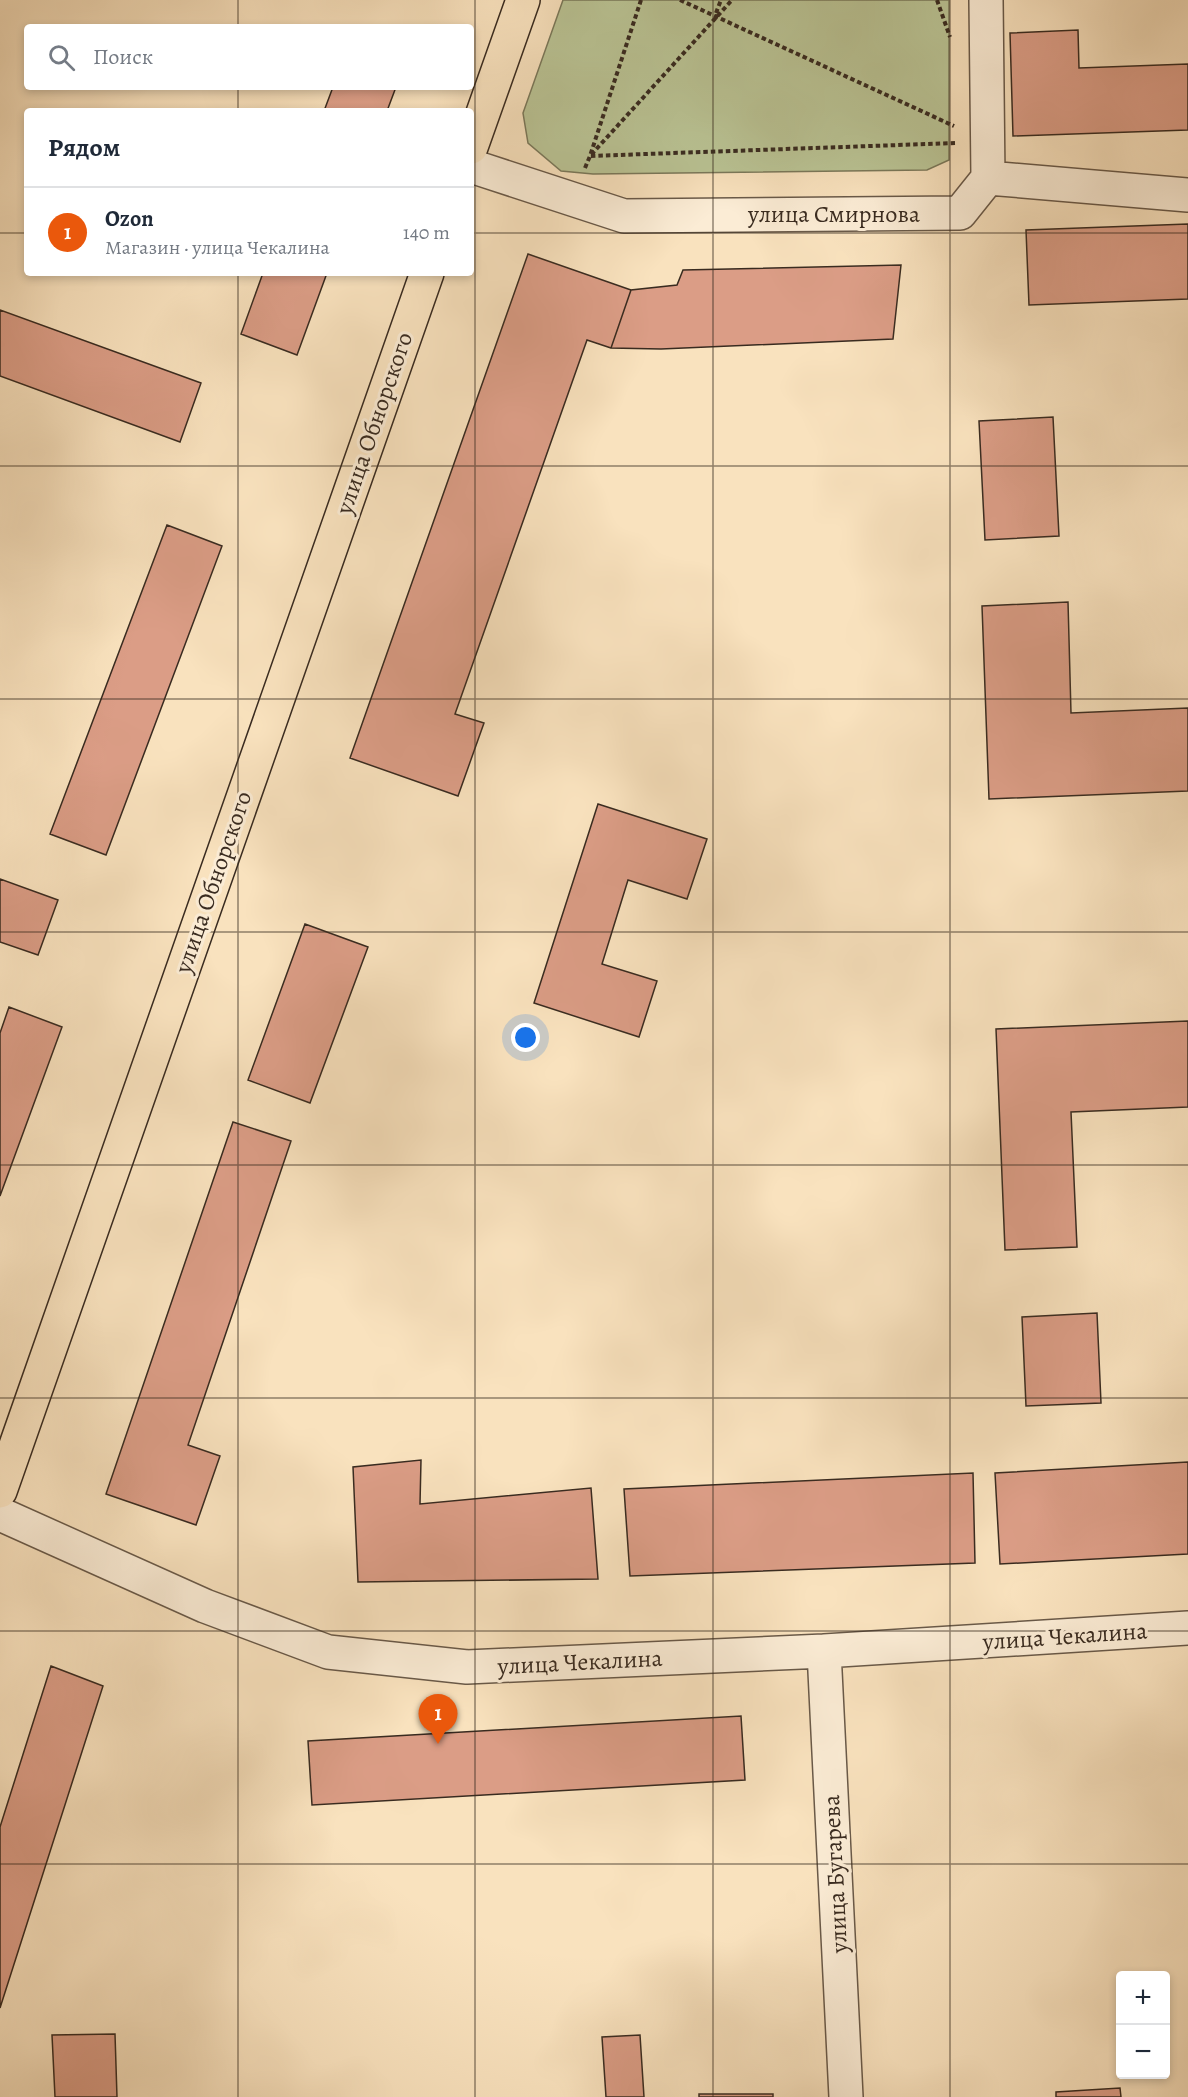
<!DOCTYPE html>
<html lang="ru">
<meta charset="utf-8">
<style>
:root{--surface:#fff;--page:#f2f2f3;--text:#1f2937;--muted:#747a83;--line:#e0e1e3;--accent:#ea580c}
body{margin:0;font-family:Alegreya,serif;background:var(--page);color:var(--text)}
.controls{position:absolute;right:18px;bottom:18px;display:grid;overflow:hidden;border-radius:6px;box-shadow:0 3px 9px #0003}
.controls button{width:54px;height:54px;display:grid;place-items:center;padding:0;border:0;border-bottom:2px solid var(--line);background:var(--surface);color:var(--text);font:30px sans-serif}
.you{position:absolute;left:526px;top:1038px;width:21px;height:21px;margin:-15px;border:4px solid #fff;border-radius:50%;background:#1a73e8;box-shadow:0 0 0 9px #1a73e833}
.badge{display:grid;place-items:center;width:39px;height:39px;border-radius:50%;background:var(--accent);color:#fff;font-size:20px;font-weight:700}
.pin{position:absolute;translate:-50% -50px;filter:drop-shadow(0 2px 3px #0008)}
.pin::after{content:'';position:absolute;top:32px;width:21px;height:18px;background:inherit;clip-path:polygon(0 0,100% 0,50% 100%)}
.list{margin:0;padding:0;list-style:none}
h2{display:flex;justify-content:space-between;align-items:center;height:78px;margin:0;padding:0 24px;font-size:26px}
h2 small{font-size:20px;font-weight:400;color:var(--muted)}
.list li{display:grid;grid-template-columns:39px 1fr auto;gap:18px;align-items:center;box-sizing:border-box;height:90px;padding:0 24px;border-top:2px solid var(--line)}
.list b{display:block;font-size:22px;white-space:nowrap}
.list p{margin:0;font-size:20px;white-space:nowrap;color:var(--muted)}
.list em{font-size:20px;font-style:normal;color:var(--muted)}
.icon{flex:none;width:33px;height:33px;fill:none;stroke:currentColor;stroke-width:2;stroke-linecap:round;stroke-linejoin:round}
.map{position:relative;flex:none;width:1188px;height:2097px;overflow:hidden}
.search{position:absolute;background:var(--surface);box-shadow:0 3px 9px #0003;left:24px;top:24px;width:450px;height:66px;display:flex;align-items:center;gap:15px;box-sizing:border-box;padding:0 21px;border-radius:6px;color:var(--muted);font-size:22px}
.panel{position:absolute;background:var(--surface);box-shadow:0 3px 9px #0003;left:24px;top:108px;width:450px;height:168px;border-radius:6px}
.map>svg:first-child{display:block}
</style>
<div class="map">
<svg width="1188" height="2097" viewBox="0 0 1188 2097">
<rect width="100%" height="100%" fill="#f9e2be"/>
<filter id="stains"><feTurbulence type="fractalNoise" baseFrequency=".00333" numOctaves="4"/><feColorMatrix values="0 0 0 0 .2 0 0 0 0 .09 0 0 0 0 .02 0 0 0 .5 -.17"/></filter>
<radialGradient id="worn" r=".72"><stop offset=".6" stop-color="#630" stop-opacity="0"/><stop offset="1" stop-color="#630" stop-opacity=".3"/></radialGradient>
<path fill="#bac495" stroke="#7a785a" stroke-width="1.5" d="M563,0H949V160L927,170L593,174L561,171L528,143L523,113Z"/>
<path fill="#db9d86" stroke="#392b20" stroke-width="1.5" d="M1078,30L1079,68L1188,64V130L1013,136L1010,33Z
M333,87H396L387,111H324Z
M1188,224V299L1029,305L1026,230Z
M528,254L631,290L611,348L587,340L455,714L484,723L458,796L350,758Z
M901,265L893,339L661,349L611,348L631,290L677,285L683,270Z
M263,273H327L297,355L241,334Z
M0,310L201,383L180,442L0,376Z
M1053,417L1059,536L985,540L979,421Z
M167,525L222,546L106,855L50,834Z
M1068,602L1071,713L1188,708V791L989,799L982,606Z
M598,804L707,839L687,899L628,880L602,964L657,981L639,1037L534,1003Z
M0,879L58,900L38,955L0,942Z
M305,924L368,947L310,1103L248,1080Z
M9,1007L62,1027L0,1196V1033Z
M1188,1021V1107L1071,1112L1077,1247L1005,1250L996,1029Z
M233,1122L291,1141L188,1445L220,1456L196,1525L106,1494Z
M1097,1313L1101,1403L1026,1406L1022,1317Z
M421,1460L420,1504L591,1488L598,1579L358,1582L353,1467Z
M1188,1462V1554L1000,1564L995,1473Z
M973,1473L975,1563L630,1576L624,1489Z
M51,1666L103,1686L0,2008V1827Z
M741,1716L745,1780L312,1805L308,1741Z
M115,2034L117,2097H55L52,2035Z
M640,2035L644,2097H606L602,2037Z
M1120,2088L1121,2097H1056V2092Z
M699,2094H773V2097H699Z"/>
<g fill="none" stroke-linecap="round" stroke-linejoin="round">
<defs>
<path id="minor" d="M986,0L988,178
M471,166L624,216L960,213L988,178L1188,195
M0,1514L205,1606L328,1652L467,1667L824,1651L1188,1628
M824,1651L846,2097"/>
<path id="major" d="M471,147L523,0
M0,1491L427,273"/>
</defs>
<use href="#minor" stroke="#695948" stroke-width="36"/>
<use href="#major" stroke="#392b20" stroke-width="36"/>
<path stroke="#392b20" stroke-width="4" stroke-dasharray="4.5 3" stroke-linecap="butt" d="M641,0L590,156L955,143
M680,0L954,126
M937,0L950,37
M716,13L721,0
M585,168L590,156L732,0"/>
<use href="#minor" stroke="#fbecd5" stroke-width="33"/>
<use href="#major" stroke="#f9e2be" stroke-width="33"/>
</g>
<path fill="none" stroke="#392b20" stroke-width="1.5" stroke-opacity="0.55" d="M238,0V27M475,0V2097M713,0V2097M950,0V2097M238,87V111M0,233H27M471,233H1188M238,273V2097M0,466H1188M0,699H1188M0,932H1188M0,1165H1188M0,1398H1188M0,1631H1188M0,1864H1188"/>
<g text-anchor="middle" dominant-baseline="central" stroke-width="6" stroke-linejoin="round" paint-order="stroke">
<g font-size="24" fill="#392b20" stroke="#fbecd5">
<text x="834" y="214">улица Смирнова</text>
<text transform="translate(374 423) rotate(-71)">улица Обнорского</text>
<text transform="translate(213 882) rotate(-71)">улица Обнорского</text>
<text transform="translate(1065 1636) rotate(-4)">улица Чекалина</text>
<text transform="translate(580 1662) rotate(-3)">улица Чекалина</text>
<text transform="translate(835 1874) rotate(-93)">улица Бугарева</text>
</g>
</g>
<rect width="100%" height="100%" filter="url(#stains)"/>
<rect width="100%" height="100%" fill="url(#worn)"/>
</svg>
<div class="controls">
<button>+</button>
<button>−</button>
</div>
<div class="you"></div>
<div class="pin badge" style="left:438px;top:1744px">1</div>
<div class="search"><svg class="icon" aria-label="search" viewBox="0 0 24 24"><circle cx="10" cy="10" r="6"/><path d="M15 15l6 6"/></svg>Поиск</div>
<section class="panel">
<h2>Рядом<small></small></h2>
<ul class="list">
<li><span class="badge">1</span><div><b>Ozon</b><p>Магазин · улица Чекалина</p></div><em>140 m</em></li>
</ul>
</section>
</div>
